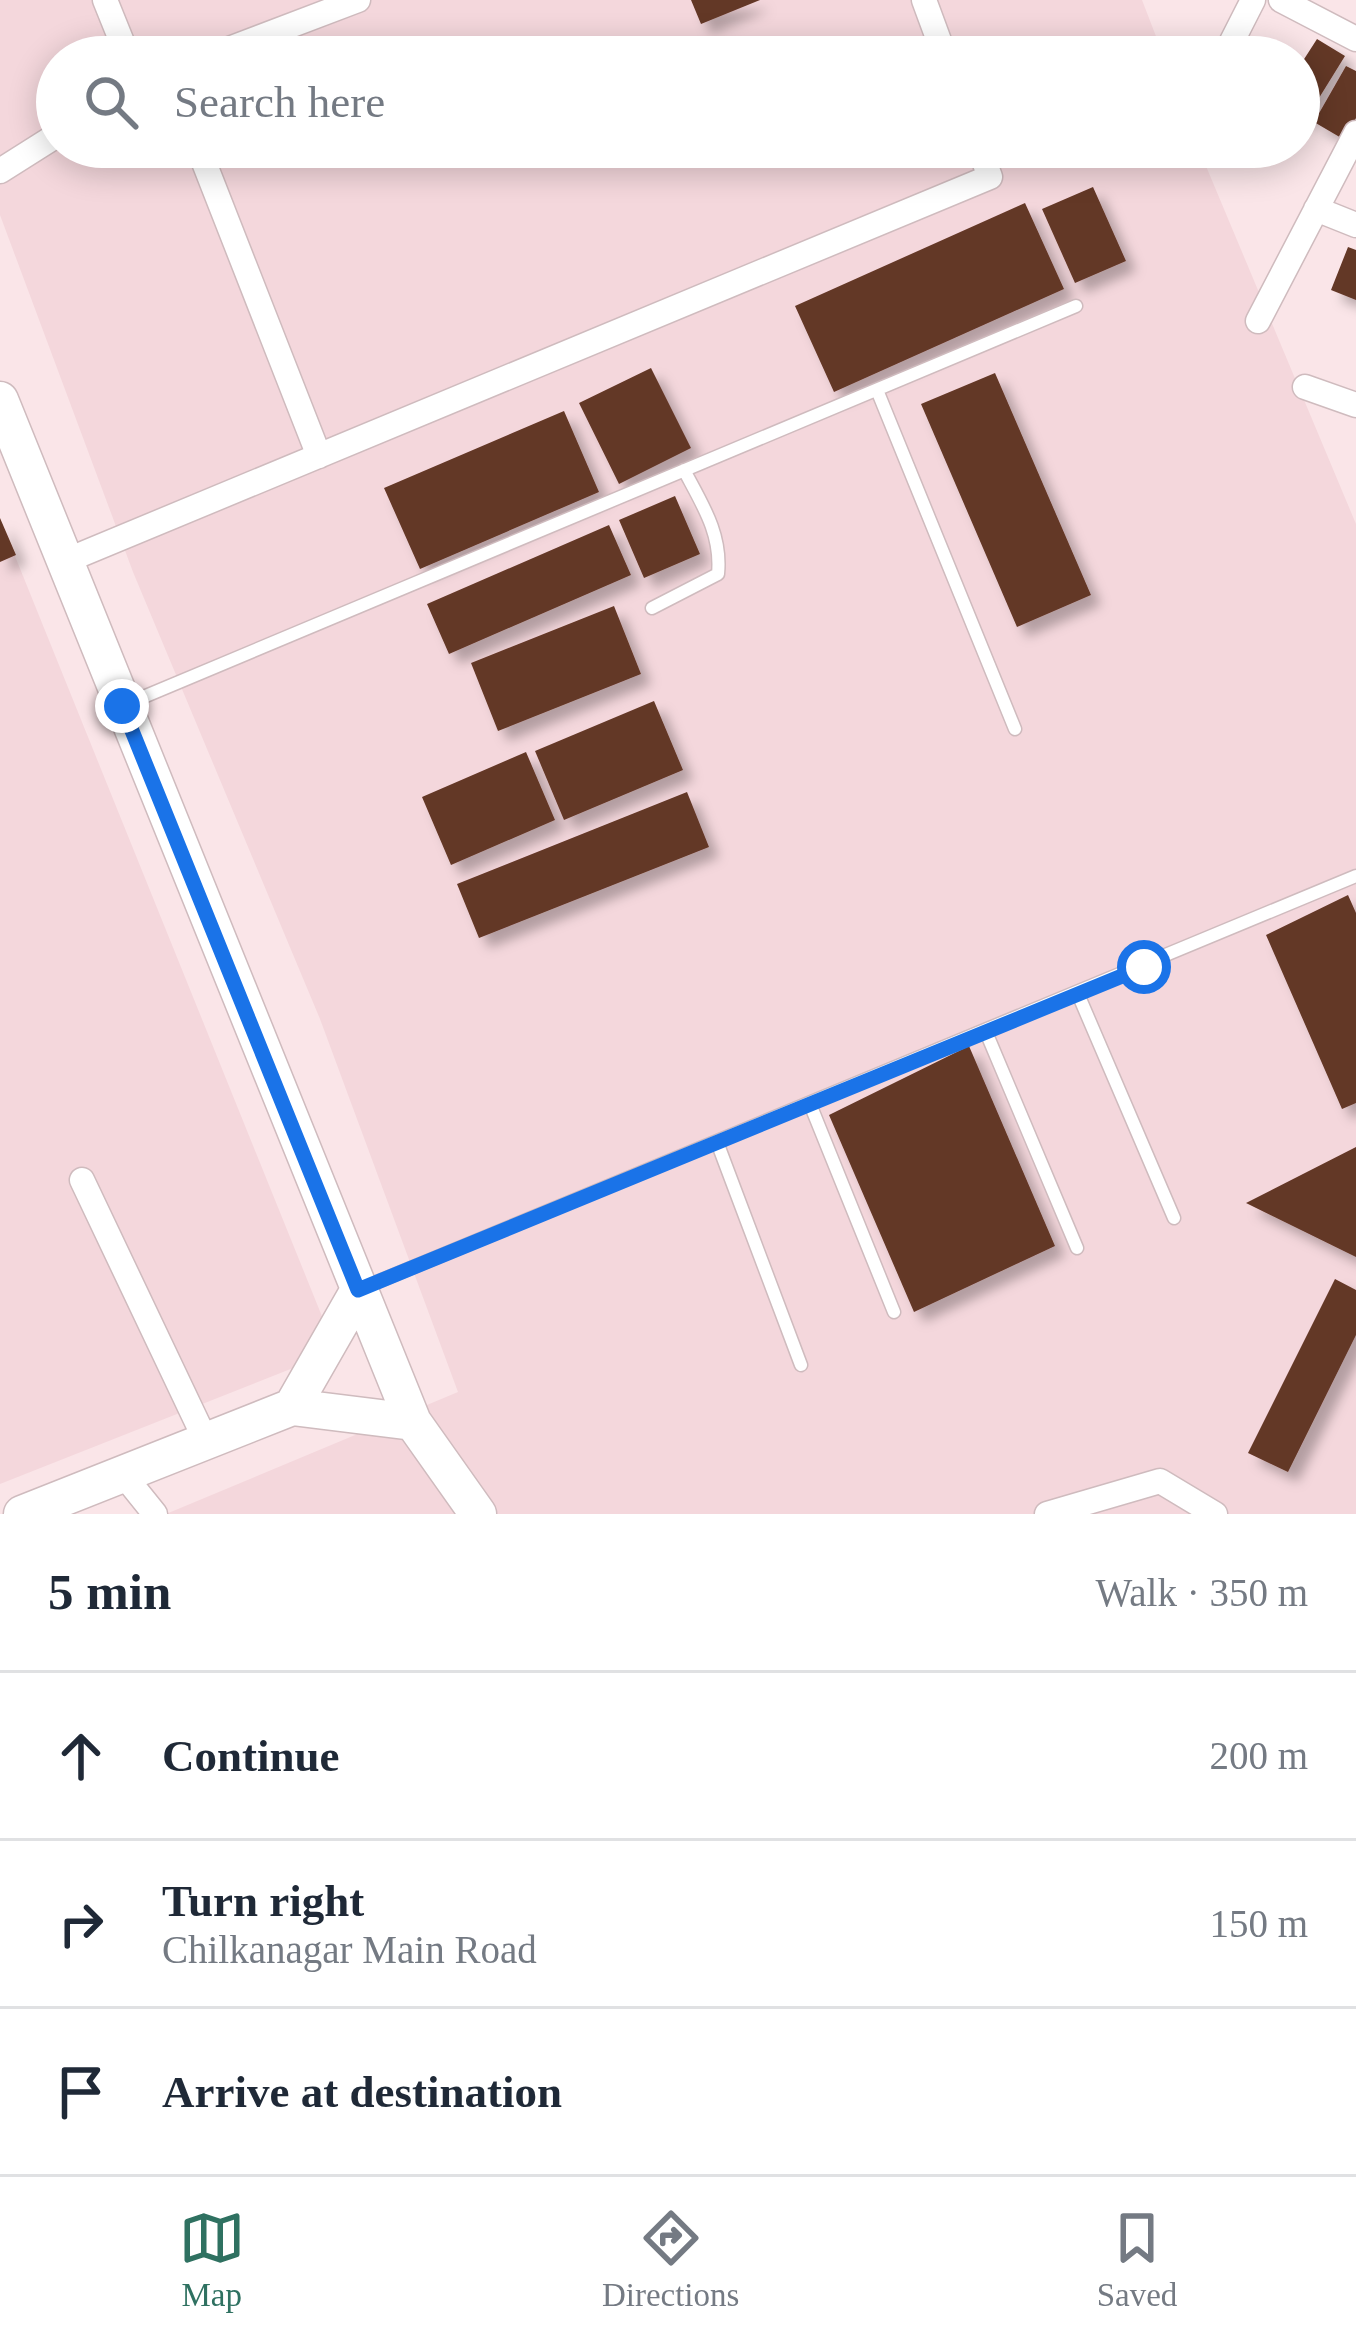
<!DOCTYPE html>
<meta charset="utf-8">
<style>
:root{--surface:#fff;--page:#f2f2f3;--text:#1f2937;--muted:#747a83;--line:#e0e1e3;--accent:#2f7161}
body{margin:0;font-family:Georgia,serif;background:var(--page);color:var(--text)}
.stop{position:absolute;width:36px;height:36px;margin:-27px;border:9px solid #1a73e8;border-radius:50%;background:#fff}
.stop.end{background:#1a73e8;border-color:#fff;box-shadow:0 3px 12px #0008}
.list{margin:0;padding:0;list-style:none}
h2{display:flex;justify-content:space-between;align-items:center;height:156px;margin:0;padding:0 48px;font-size:51px}
h2 small{font-size:39px;font-weight:400;color:var(--muted)}
.list li{display:grid;grid-template-columns:78px 1fr auto;gap:36px;align-items:center;box-sizing:border-box;height:168px;padding:0 48px;border-top:3px solid var(--line)}
.list b{display:block;font-size:45px;white-space:nowrap}
.list p{margin:0;font-size:39px;white-space:nowrap;color:var(--muted)}
.list em{font-size:39px;font-style:normal;color:var(--muted)}
.icon{flex:none;width:66px;height:66px;fill:none;stroke:currentColor;stroke-width:2;stroke-linecap:round;stroke-linejoin:round}
.map{position:relative;flex:none;width:1356px;height:1514px;overflow:hidden}
.search{position:absolute;background:var(--surface);box-shadow:0 6px 30px #0003;left:36px;right:36px;top:36px;height:132px;display:flex;align-items:center;gap:30px;box-sizing:border-box;padding:0 42px;border-radius:66px;color:var(--muted);font-size:45px}
.sheet{height:660px;background:var(--surface)}
nav{display:flex;justify-content:space-around;align-items:center;box-sizing:border-box;height:168px;border-top:3px solid var(--line);background:var(--surface);font-size:33px;color:var(--muted)}
nav a{display:grid;justify-items:center;gap:6px}
nav .on{color:var(--accent)}
.map>svg:first-child{display:block}
</style>
<div class="map">
<svg width="1356" height="1514" viewBox="0 0 1356 1514">
<defs>
<filter id="shadow"><feDropShadow dx="10" dy="10" stdDeviation="6" flood-color="#0004"/></filter>
</defs>
<rect width="100%" height="100%" fill="#fae5e8"/>
<path fill="#f4d7dc" d="M0,0H1142L1164,57H57V147H1198L1356,524V1514H166L458,1392L320,1019L133,572L0,215Z
M0,519L336,1351L0,1484Z"/>
<path fill="#643726" filter="url(#shadow)" d="M691,0H760L701,24Z
M1317,39L1345,56L1306,119L1299,115V67Z
M1346,66L1356,71V118L1343,139L1314,122Z
M1093,187L1126,261L1075,283L1042,209Z
M1025,203L1064,289L834,392L795,306Z
M1348,247L1356,250V300L1331,290Z
M651,368L691,448L619,484L579,403Z
M995,373L1091,595L1017,627L921,404Z
M564,411L599,492L420,569L384,488Z
M675,496L700,554L644,578L619,520Z
M0,518L16,555L0,562Z
M609,525L631,575L449,654L427,604Z
M614,606L641,674L498,731L471,663Z
M654,701L683,770L564,820L535,751Z
M526,752L555,820L451,865L422,797Z
M687,792L709,847L479,938L457,884Z
M1348,895L1356,913V1103L1342,1109L1266,935Z
M969,1046L1055,1246L914,1312L829,1115Z
M1356,1147V1257L1246,1203Z
M1335,1279L1356,1290V1335L1288,1472L1248,1453Z"/>
<g fill="none" stroke-linecap="round" stroke-linejoin="round">
<defs>
<path id="lane" d="M877,390L1015,729
M652,608L718,574C722,534 702,504 684,470
M129,703L1076,306
M1078,994L1174,1218
M986,1032L1077,1248
M810,1104L894,1312
M717,1142L801,1365
M365,1287L1356,876"/>
<path id="street" d="M105,0L128,57
M924,0L945,57
M1281,0L1356,39
M208,57L358,0
M1224,57L1253,0
M198,147L319,456
M0,171L57,135
M1316,209L1356,225
M1258,321L1356,133
M1305,387L1356,405
M63,562L990,177L979,147
M82,1180L205,1439
M122,1473L155,1514
M1047,1514L1160,1481L1215,1514"/>
<path id="secondary" d="M0,400L413,1422L478,1514
M292,1407L359,1290
M22,1514L292,1407L413,1422"/>
</defs>
<use href="#lane" stroke="#cfbbbe" stroke-width="15"/>
<use href="#street" stroke="#cfbbbe" stroke-width="27"/>
<use href="#secondary" stroke="#cfbbbe" stroke-width="39"/>
<use href="#lane" stroke="#fff" stroke-width="12"/>
<use href="#street" stroke="#fff" stroke-width="24"/>
<use href="#secondary" stroke="#fff" stroke-width="36"/>
</g>
<g fill="none" stroke-linecap="round" stroke-linejoin="round">
<path stroke="#1a73e8" stroke-width="15" d="M122,706L358,1290L1144,967"/>
</g>
</svg>
<div class="stop" style="left:1144px;top:967px"></div>
<div class="stop end" style="left:122px;top:706px"></div>
<div class="search"><svg class="icon" aria-label="search" viewBox="0 0 24 24"><circle cx="10" cy="10" r="6"/><path d="M15 15l6 6"/></svg>Search here</div>
</div>
<section class="sheet">
<h2>5 min<small>Walk · 350 m</small></h2>
<ul class="list">
<li><svg class="icon" aria-label="ahead" viewBox="0 0 24 24"><path d="M12 20V5M6 11l6-6 6 6"/></svg><div><b>Continue</b></div><em>200 m</em></li>
<li><svg class="icon" aria-label="right" viewBox="0 0 24 24"><path d="M7 20v-9h11M14 6l5 5-5 5"/></svg><div><b>Turn right</b><p>Chilkanagar Main Road</p></div><em>150 m</em></li>
<li><svg class="icon" aria-label="arrive" viewBox="0 0 24 24"><path d="M6 21V4h12l-3 4 3 4H6"/></svg><div><b>Arrive at destination</b></div></li>
</ul>
</section>
<nav>
<a class="on"><svg class="icon" aria-label="map" viewBox="0 0 24 24"><path d="M3 6l6-2 6 2 6-2v14l-6 2-6-2-6 2zM9 4v14M15 6v14"/></svg>Map</a>
<a><svg class="icon" aria-label="directions" viewBox="0 0 24 24"><path d="M12 3l9 9-9 9-9-9zM9 14v-3h6M13 9l2 2-2 2"/></svg>Directions</a>
<a><svg class="icon" aria-label="saved" viewBox="0 0 24 24"><path d="M7 4h10v16l-5-4-5 4z"/></svg>Saved</a>
</nav>
